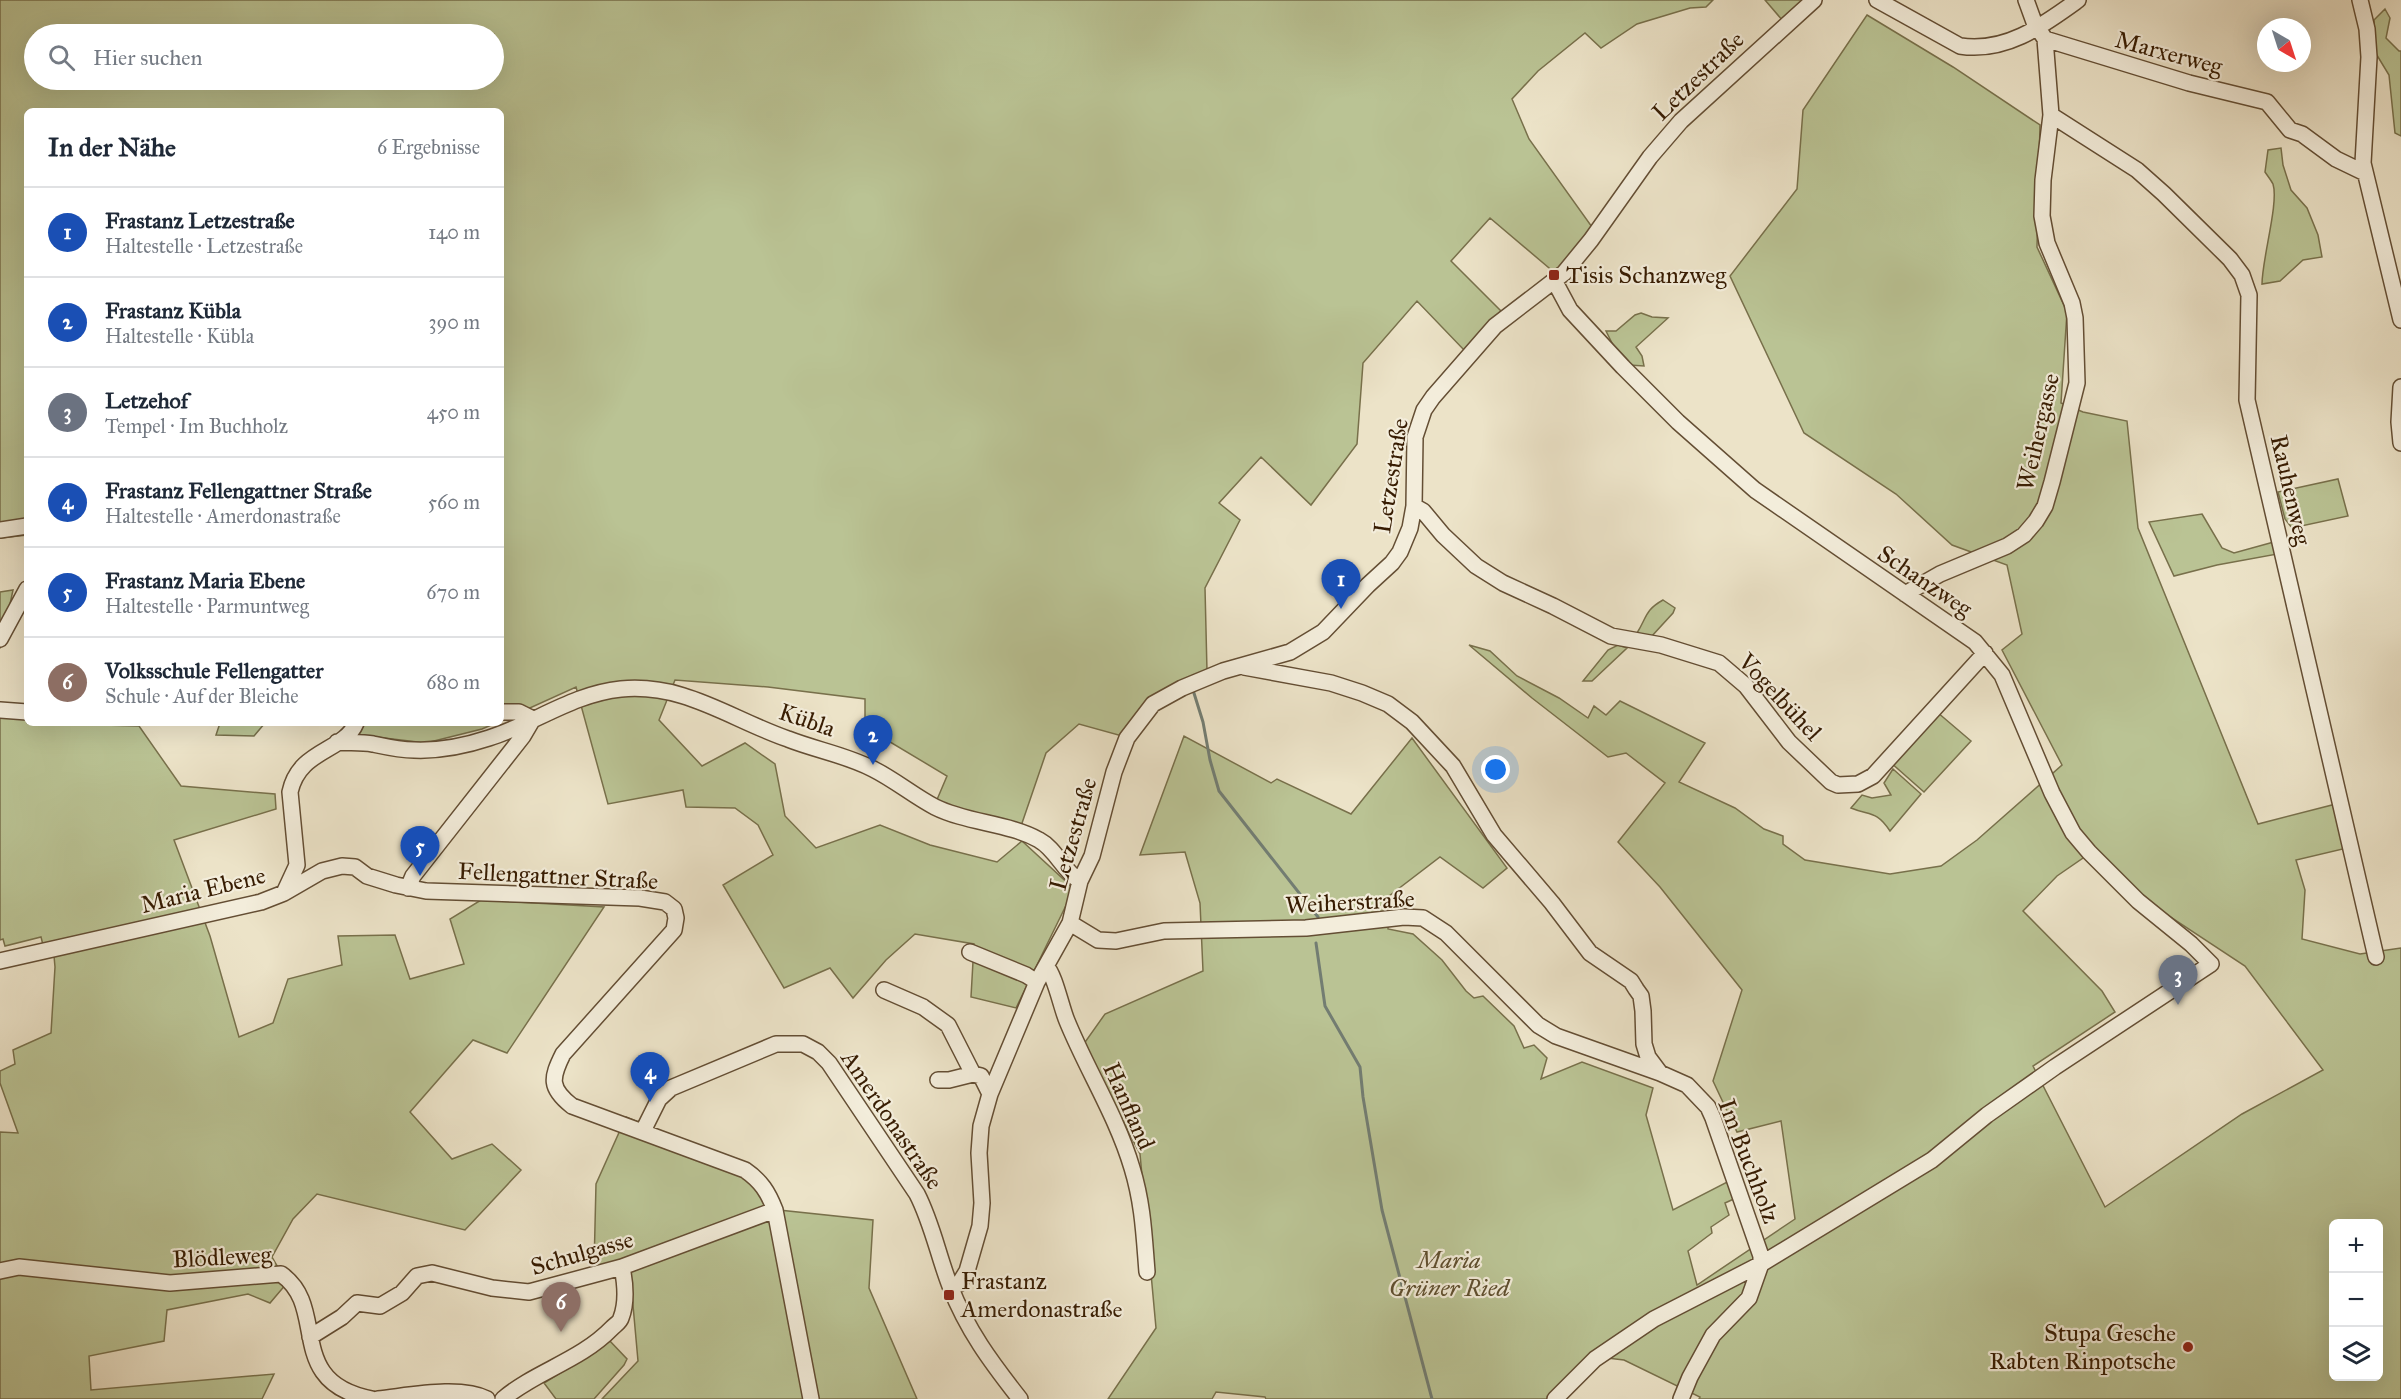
<!DOCTYPE html>
<html lang="de">
<meta charset="utf-8">
<style>
:root{--surface:#fff;--page:#f6f6f7;--text:#1f2937;--muted:#747a83;--line:#e0e1e3;--accent:#d93025}
body{margin:0;font-family:"IM FELL Great Primer",serif;background:var(--page);color:var(--text)}
.controls{position:absolute;right:18px;bottom:18px;display:grid;overflow:hidden;border-radius:9px;box-shadow:0 6px 24px #0002}
.controls button{width:54px;height:54px;display:grid;place-items:center;padding:0;border:0;border-bottom:2px solid var(--line);background:var(--surface);color:var(--text);font:30px sans-serif}
.compass{position:absolute;left:2257px;top:18px;width:54px;height:54px;border-radius:50%;background:var(--surface);box-shadow:0 6px 24px #0002;rotate:141deg}
.you{position:absolute;left:1496px;top:770px;width:21px;height:21px;margin:-15px;border:4px solid #fff;border-radius:50%;background:#1a73e8;box-shadow:0 0 0 9px #1a73e833}
.badge{display:grid;place-items:center;width:39px;height:39px;border-radius:50%;background:var(--accent);color:#fff;font-size:20px;font-weight:700}
.pin{position:absolute;translate:-50% -50px;filter:drop-shadow(0 2px 3px #0008)}
.pin::after{content:'';position:absolute;top:32px;width:21px;height:18px;background:inherit;clip-path:polygon(0 0,100% 0,50% 100%)}
.list{margin:0;padding:0;list-style:none}
h2{display:flex;justify-content:space-between;align-items:center;height:78px;margin:0;padding:0 24px;font-size:26px}
h2 small{font-size:20px;font-weight:400;color:var(--muted)}
.list li{display:grid;grid-template-columns:39px 1fr auto;gap:18px;align-items:center;box-sizing:border-box;height:90px;padding:0 24px;border-top:2px solid var(--line)}
.list b{display:block;font-size:22px;white-space:nowrap}
.list p{margin:0;font-size:20px;white-space:nowrap;color:var(--muted)}
.list em{font-size:20px;font-style:normal;color:var(--muted)}
.icon{flex:none;width:33px;height:33px;fill:none;stroke:currentColor;stroke-width:2;stroke-linecap:round;stroke-linejoin:round}
.map{position:relative;flex:none;width:2401px;height:1399px;overflow:hidden}
.search{position:absolute;background:var(--surface);box-shadow:0 6px 24px #0002;left:24px;top:24px;width:480px;height:66px;display:flex;align-items:center;gap:15px;box-sizing:border-box;padding:0 21px;border-radius:33px;color:var(--muted);font-size:22px}
.panel{position:absolute;background:var(--surface);box-shadow:0 6px 24px #0002;left:24px;top:108px;width:480px;height:618px;border-radius:9px}
.map>svg:first-child{display:block}
</style>
<div class="map">
<svg width="2401" height="1399" viewBox="0 0 2401 1399">
<rect width="100%" height="100%" fill="#ece3c8"/>
<filter id="stains"><feTurbulence type="fractalNoise" baseFrequency=".00333" numOctaves="4"/><feColorMatrix values="0 0 0 0 .2 0 0 0 0 .09 0 0 0 0 .02 0 0 0 .5 -.17"/></filter>
<radialGradient id="worn" r=".72"><stop offset=".6" stop-color="#630" stop-opacity="0"/><stop offset="1" stop-color="#630" stop-opacity=".3"/></radialGradient>
<path fill="#bac394" stroke="#78704b" stroke-width="1.5" fill-rule="evenodd" d="M0,0H1713L1706,7L1690,8L1637,24L1601,48L1585,33L1538,71L1512,99L1529,139L1592,227L1578,247L1555,273L1490,218L1451,261L1501,311L1464,350L1417,301L1363,363L1357,444L1311,505L1261,457L1219,503L1240,520L1205,588L1207,671L1122,736L1079,724L1046,753L1020,829L936,802L947,776L865,727V699L768,687L675,680L659,720L702,766L745,743L775,764L785,816L816,848L880,825L930,845L997,862L1022,841L1074,889L1016,1008L971,997L974,944L915,934L886,960L853,998L830,968L784,988L723,885L773,855L758,825L735,808L686,807L683,790L608,804L576,687L501,721V111H27V535L0,538ZM34,34H494V80H34Z
M1765,0H1808L1783,21Z
M2385,9L2390,18L2386,38L2399,51H2401V136L2395,133L2389,75L2375,52L2374,20Z
M1867,15L1953,67L2040,125L2037,247L2067,312L2061,403L2083,412L2127,421L2138,528L2258,824L2336,804L2347,848L2296,860L2305,890L2302,939L2360,954L2401,948V1399H1699L1700,1397L1624,1360L1590,1356L1547,1399H1266L1265,1397L1216,1392L1212,1399H1108L1156,1328L1140,1154L1083,1045L1105,1014L1203,971L1200,903L1185,852L1140,855L1184,736L1271,783L1277,779L1351,814L1412,738L1507,868L1483,888L1440,857L1389,896L1392,913L1388,917V929L1413,934L1442,960L1466,991L1474,998L1483,996L1514,1026L1524,1048L1534,1045L1547,1058L1541,1079L1582,1062L1653,1088L1646,1115L1673,1210L1731,1180L1736,1198L1725,1203L1729,1215L1711,1227L1712,1233L1688,1251L1697,1285L1795,1219L1781,1121L1737,1132L1713,1081L1742,990L1660,887L1618,842L1665,783L1626,753L1608,757L1532,698L1469,645L1490,651L1517,676L1559,698L1588,718L1594,706L1606,715L1620,701L1705,743L1679,782L1735,808L1764,829L1783,836V844L1805,860L1890,874L1941,866L1977,840L2062,765L2002,650L2022,634L2007,565L1952,545L1896,494L1804,433L1730,276L1797,189L1803,110ZM2089,854L2140,897L2245,966L2323,1070L2242,1114L2105,1207L2033,1066L2115,1012L2102,991L2023,911L2057,876ZM2334,1224H2378V1376H2334Z
M2281,148L2283,165L2291,190L2307,208L2318,235L2322,257L2303,260L2280,281L2262,284C2262,259 2279,203 2273,184C2271,180 2267,175 2265,172L2268,150Z
M1641,313L1652,317L1668,318L1636,347L1642,356L1644,366L1629,365L1617,353L1606,331H1616L1635,315Z
M2338,479L2348,516L2292,528L2285,519L2278,492Z
M2202,514L2222,548L2234,553L2281,540L2283,553L2217,565L2174,576L2149,522Z
M13,590L1,647L0,648V592Z
M1663,600L1675,608L1673,613L1650,638L1637,633C1647,617 1645,610 1663,600Z
M1618,645L1627,648L1592,681H1583L1608,650Z
M1937,712L1971,741L1924,792L1890,762Z
M0,717L27,719V723L139,726L181,786L275,794L276,809L174,840L210,936L239,1037L273,1023L288,979L342,965L338,936L395,935L410,979L464,964L450,919L481,900L604,907L507,1053L473,1040L410,1112L452,1159L492,1144L521,1170L465,1230L317,1194L293,1219L272,1257L287,1283L270,1303L248,1294L167,1310L164,1341L89,1356L91,1390L274,1374L262,1399H0V1132L18,1133L0,1083V1071L15,1064L13,1050L51,1033L55,967L53,945H43L41,937L5,946L3,939L0,940Z
M220,723H265L254,736L216,735Z
M361,723H496L482,729L426,743L359,735Z
M1893,769L1921,794L1890,831C1876,810 1870,816 1851,808L1862,795L1872,798L1891,795L1884,783Z
M626,1117L735,1161L779,1210L873,1220L869,1288L917,1399H602L638,1361L630,1272L594,1268L596,1184Z
M608,1339L627,1359L624,1365L594,1399H556L544,1383L588,1356Z"/>
<g fill="none" stroke-linecap="round" stroke-linejoin="round">
<path stroke="#737d72" stroke-width="3" d="M1193,690L1203,722L1210,760L1219,791L1318,917
M1316,943L1325,1006L1360,1067L1363,1097L1382,1210L1432,1399"/>
<defs>
<path id="minor" d="M1877,0L1960,46C2006,53 2042,26 2078,0
M2360,0L2367,29L2369,57L2363,163L2401,320
M2045,39L2189,83L2267,102L2290,130L2302,134L2336,159L2365,173
M2051,115L2137,170L2164,194L2230,259L2242,275L2249,295L2247,400L2376,957
M2401,387L2399,422L2401,443
M1414,506L1423,511L1443,535L1476,566L1503,583L1553,606L1611,636L1661,645L1719,663L1746,686L1789,742L1831,782L1838,785L1858,784L1873,776L1985,653
M0,530L27,526
M1905,594L1940,574L2007,546L2024,535L2036,521L2045,506L2052,482L2077,383L2075,318L2072,303L2047,243L2042,216L2043,180L2051,115L2045,39L2034,22L2026,0
M0,639L27,589
M1244,667L1331,683L1362,693L1388,704L1412,722L1453,766L1494,835L1552,903L1590,953L1631,981L1636,989L1641,996L1643,1011L1644,1044L1648,1057L1660,1073
M0,710L27,712
M501,712H519L533,719
M337,742C349,743 361,742 373,744C387,747 400,750 414,750C439,751 465,746 489,738C534,724 572,694 621,689C685,683 730,719 788,739C816,750 846,755 873,769C895,780 914,796 935,807C967,823 1009,823 1039,840C1056,849 1063,871 1080,881
M408,888L413,876L523,736L533,719
M284,893L297,865L290,792C299,749 344,752 356,723
M1070,923L1098,940L1116,941L1164,931L1306,928L1404,917L1423,918L1446,933L1538,1025L1556,1036L1660,1073L1687,1085L1708,1107L1713,1118L1761,1256V1264L1932,1160L1987,1115L2055,1067L2211,964L2191,944L2138,901L2089,852L2073,833L2052,793L2002,675L1975,642L1755,490L1678,422L1623,367L1570,310L1555,282
M970,952L1026,975L1037,982
M0,961L261,902L284,893L322,871L342,866L355,867L367,876L396,885L426,891L640,898L665,902L674,909L676,918L674,930L563,1054C551,1078 549,1088 572,1106L745,1170C761,1181 768,1192 775,1210L811,1399
M1046,966C1055,975 1061,1007 1067,1021C1087,1070 1117,1117 1132,1168C1143,1204 1144,1235 1147,1272
M884,990L923,1007L948,1025L973,1074L981,1076L990,1094
M938,1080H949L973,1074
M643,1131L659,1099L671,1088L776,1044H803L818,1052L829,1063L917,1194C932,1223 938,1255 950,1286C967,1330 991,1362 1020,1399
M0,1271L19,1267L170,1283L281,1274C330,1308 283,1382 372,1399
M951,1288L959,1284L967,1271L980,1226L982,1203L979,1153L981,1126L990,1094L1037,982L1070,923L1080,881L1092,856L1114,772L1127,738L1153,704L1182,688L1223,671L1290,652L1323,632L1368,585L1392,563L1400,552L1410,528L1414,506L1415,437L1424,410L1433,397L1495,326L1564,273L1591,240L1650,157L1681,121L1814,0
M310,1337L342,1317L357,1303L380,1306L402,1293L417,1276L432,1273L492,1288L529,1292L622,1267L775,1210
M378,1399C408,1396 460,1385 487,1399
M503,1399C536,1371 580,1361 612,1328C615,1325 620,1322 621,1318C627,1303 625,1282 622,1267
M1555,1399L1595,1359L1654,1319L1761,1264
M1681,1399L1690,1377L1713,1335L1749,1298L1761,1264"/>
</defs>
<use href="#minor" stroke="#644e34" stroke-width="18"/>
<use href="#minor" stroke="#f3eddb" stroke-width="15"/>
</g>
<g fill="#8f2418" stroke="#f3eddb" stroke-width="2">
<rect x="1548" y="269" width="12" height="12" rx="3"/>
<rect x="943" y="1289" width="12" height="12" rx="3"/>
<circle cx="2188" cy="1347" r="6"/>
</g>
<g text-anchor="middle" dominant-baseline="central" stroke-width="4.5" stroke-linejoin="round" paint-order="stroke">
<g font-size="24" fill="#371c02" stroke="#f3eddb">
<text transform="translate(2169 53) rotate(15)">Marxerweg</text>
<text transform="translate(1698 76) rotate(-44)">Letzestraße</text>
<text transform="translate(2038 432) rotate(-77)">Weihergasse</text>
<text transform="translate(1391 476) rotate(-81)">Letzestraße</text>
<text transform="translate(2291 490) rotate(77)">Rauhenweg</text>
<text transform="translate(1925 581) rotate(34)">Schanzweg</text>
<text transform="translate(1780 697) rotate(47)">Vogelbühel</text>
<text transform="translate(807 720) rotate(19)">Kübla</text>
<text transform="translate(1073 834) rotate(-74)">Letzestraße</text>
<text transform="translate(558 876) rotate(3)">Fellengattner Straße</text>
<text transform="translate(203 890) rotate(-14)">Maria Ebene</text>
<text transform="translate(1350 902) rotate(-3)">Weiherstraße</text>
<text transform="translate(1129 1106) rotate(66)">Hanfland</text>
<text transform="translate(892 1120) rotate(56)">Amerdonastraße</text>
<text transform="translate(1749 1161) rotate(69)">Im Buchholz</text>
<text transform="translate(582 1253) rotate(-16)">Schulgasse</text>
<text transform="translate(222 1257) rotate(-3)">Blödleweg</text>
</g>
<g font-size="24" fill="#371c02" stroke="#f3eddb" text-anchor="start">
<text x="1566" y="275">Tisis Schanzweg</text>
<text x="961" y="1281">Frastanz<tspan x="961" dy="28">Amerdonastraße</tspan></text>
<text x="2176" y="1333" text-anchor="end">Stupa Gesche<tspan x="2176" dy="28">Rabten Rinpotsche</tspan></text>
</g>
<g font-size="24" font-style="italic" fill="#5e4e2e" stroke="#f3eddb">
<text x="1449" y="1260">Maria<tspan x="1449" dy="28">Grüner Ried</tspan></text>
</g>
</g>
<rect width="100%" height="100%" filter="url(#stains)"/>
<rect width="100%" height="100%" fill="url(#worn)"/>
</svg>
<div class="controls">
<button>+</button>
<button>−</button>
<button><svg class="icon" aria-label="layers" viewBox="0 0 24 24"><path d="M12 4l9 5-9 5-9-5zM3 14l9 5 9-5"/></svg></button>
</div>
<svg class="compass" viewBox="-18 -18 36 36"><path d="M0-13l5 13h-10z" fill="#e53935"/><path d="M0 13l5-13h-10z" fill="#747a83"/></svg>
<div class="you"></div>
<div class="pin badge" style="left:1341px;top:609px;background:#1a4fb4">1</div>
<div class="pin badge" style="left:873px;top:765px;background:#1a4fb4">2</div>
<div class="pin badge" style="left:2178px;top:1005px;background:#6b7280">3</div>
<div class="pin badge" style="left:650px;top:1102px;background:#1a4fb4">4</div>
<div class="pin badge" style="left:420px;top:876px;background:#1a4fb4">5</div>
<div class="pin badge" style="left:561px;top:1332px;background:#8d6e63">6</div>
<div class="search"><svg class="icon" aria-label="search" viewBox="0 0 24 24"><circle cx="10" cy="10" r="6"/><path d="M15 15l6 6"/></svg>Hier suchen</div>
<section class="panel">
<h2>In der Nähe<small>6 Ergebnisse</small></h2>
<ul class="list">
<li><span class="badge" style="background:#1a4fb4">1</span><div><b>Frastanz Letzestraße</b><p>Haltestelle · Letzestraße</p></div><em>140 m</em></li>
<li><span class="badge" style="background:#1a4fb4">2</span><div><b>Frastanz Kübla</b><p>Haltestelle · Kübla</p></div><em>390 m</em></li>
<li><span class="badge" style="background:#6b7280">3</span><div><b>Letzehof</b><p>Tempel · Im Buchholz</p></div><em>450 m</em></li>
<li><span class="badge" style="background:#1a4fb4">4</span><div><b>Frastanz Fellengattner Straße</b><p>Haltestelle · Amerdonastraße</p></div><em>560 m</em></li>
<li><span class="badge" style="background:#1a4fb4">5</span><div><b>Frastanz Maria Ebene</b><p>Haltestelle · Parmuntweg</p></div><em>670 m</em></li>
<li><span class="badge" style="background:#8d6e63">6</span><div><b>Volksschule Fellengatter</b><p>Schule · Auf der Bleiche</p></div><em>680 m</em></li>
</ul>
</section>
</div>
